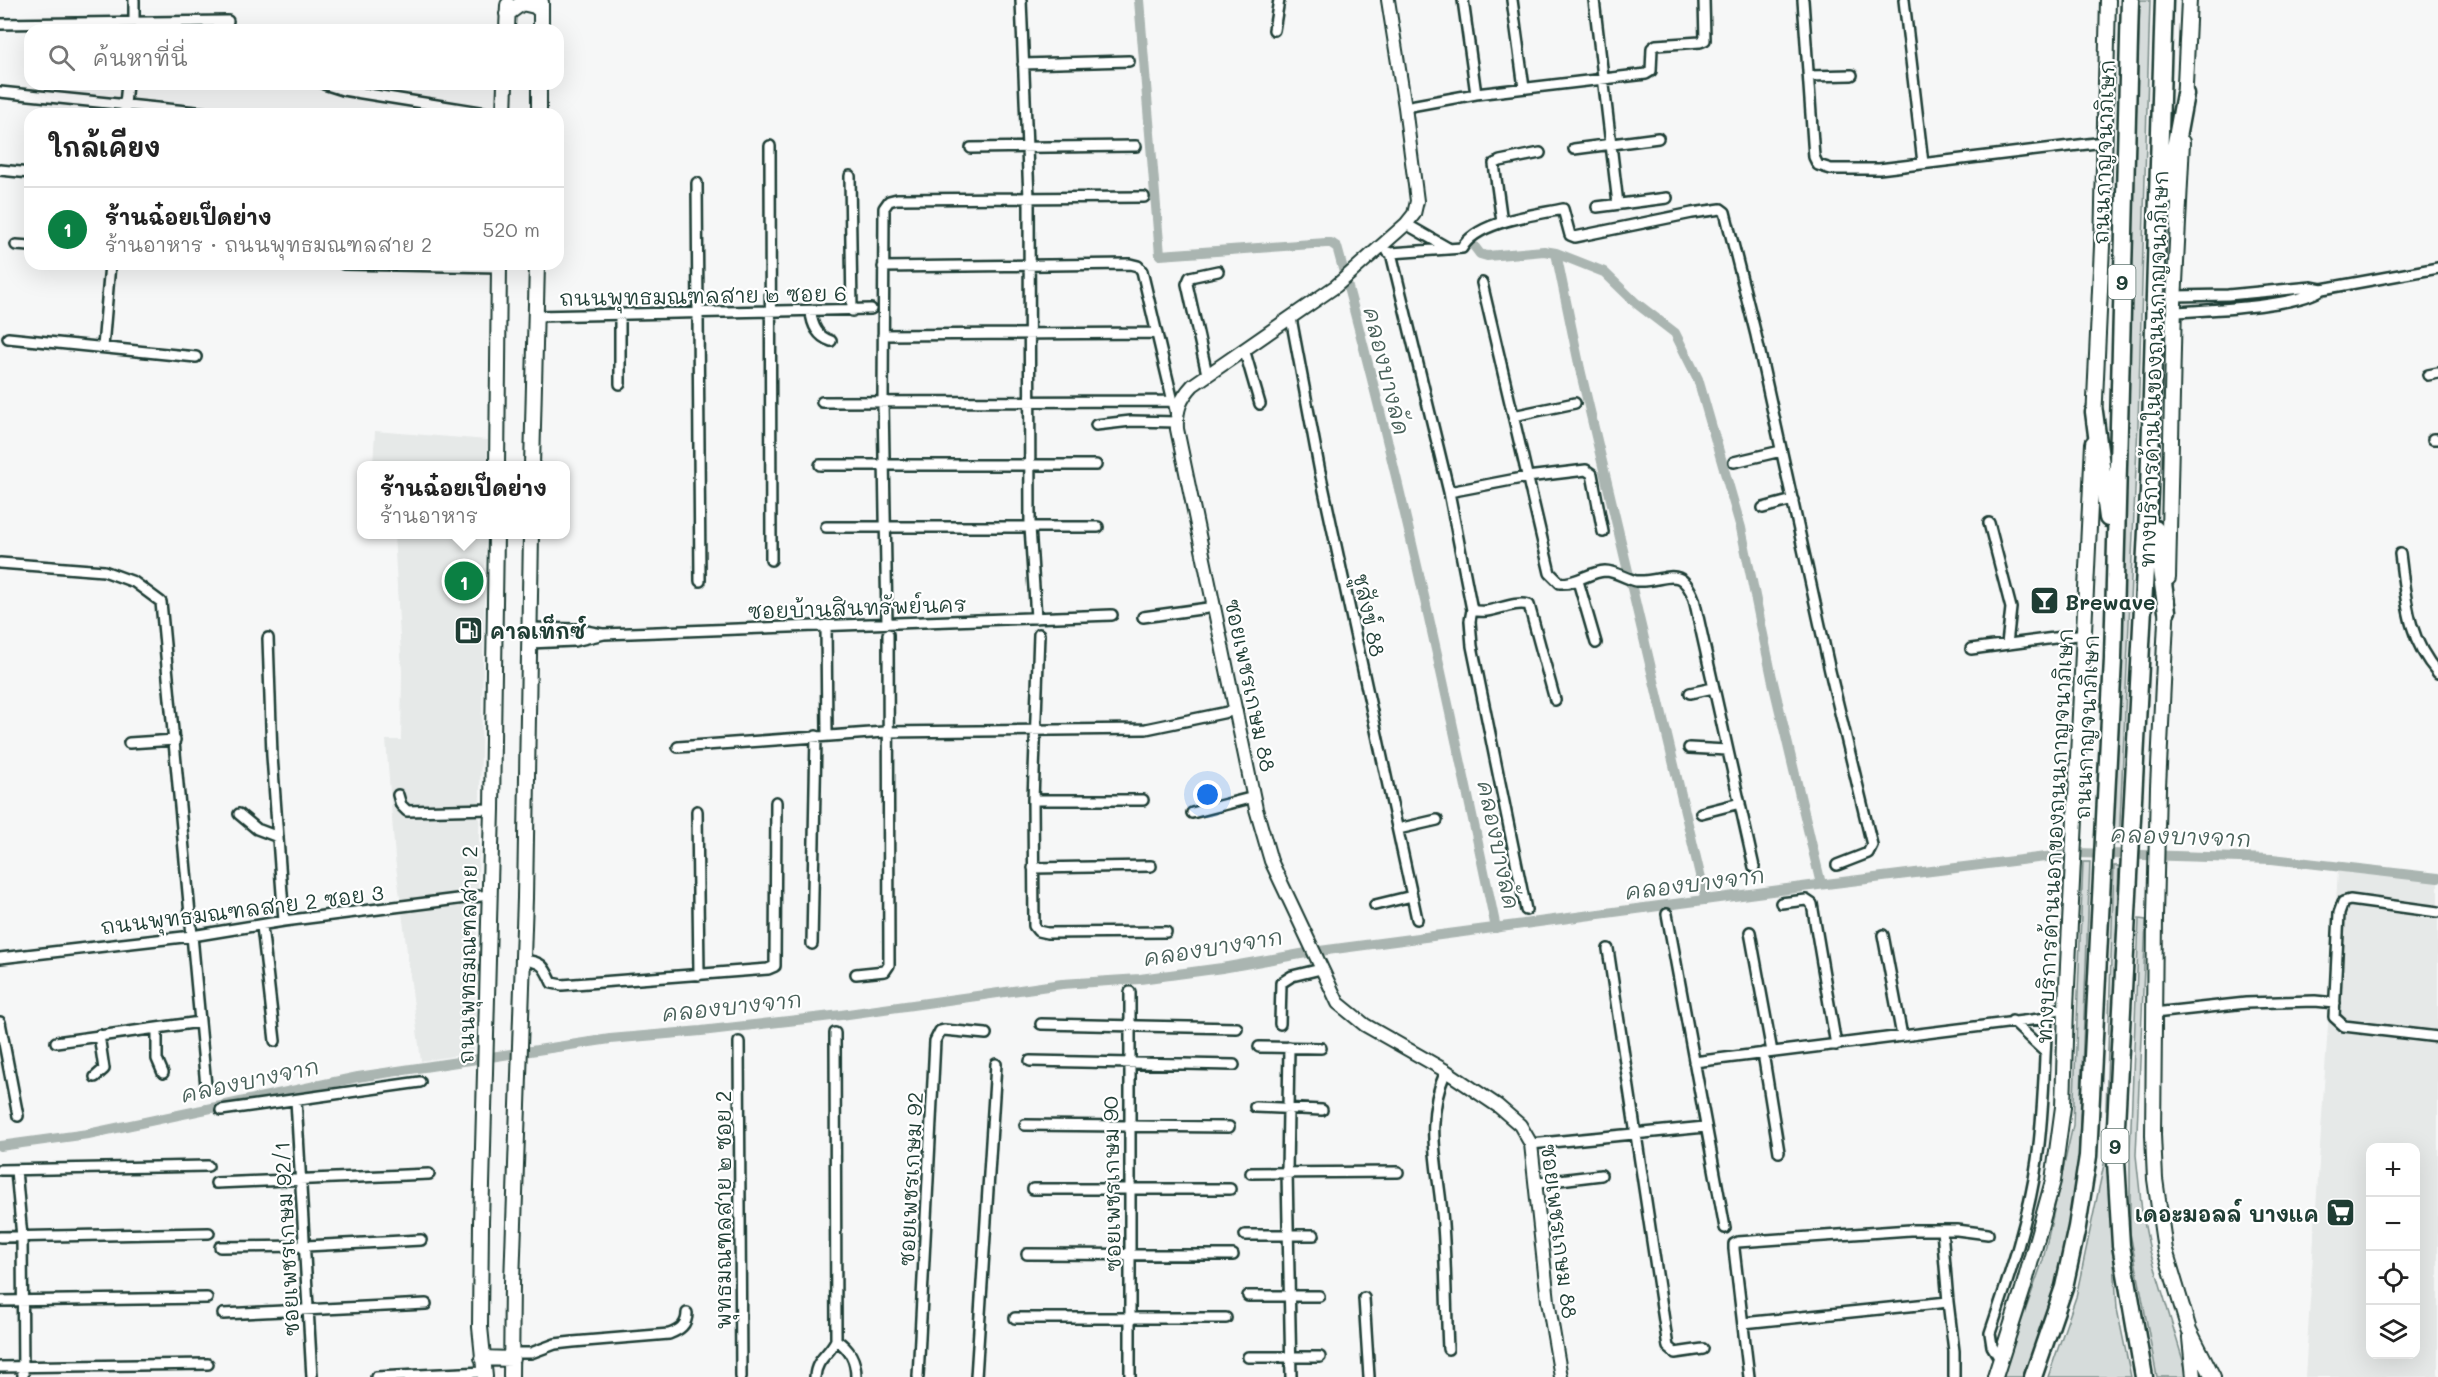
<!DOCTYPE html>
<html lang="th">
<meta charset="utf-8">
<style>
:root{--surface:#fff;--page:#f6f6f6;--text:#222;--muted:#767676;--line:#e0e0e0;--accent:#0b8043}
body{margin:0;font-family:Mali,"Playpen Sans Thai",sans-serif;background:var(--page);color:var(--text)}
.controls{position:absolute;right:18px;bottom:18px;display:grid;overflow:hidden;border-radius:12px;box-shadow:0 6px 24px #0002}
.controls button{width:54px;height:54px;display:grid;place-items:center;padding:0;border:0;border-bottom:2px solid var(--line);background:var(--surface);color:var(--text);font:30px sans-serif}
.you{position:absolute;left:1208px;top:795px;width:21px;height:21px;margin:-15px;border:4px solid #fff;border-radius:50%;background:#1a73e8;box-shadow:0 0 0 9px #1a73e833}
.badge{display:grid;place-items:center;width:39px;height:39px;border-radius:50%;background:var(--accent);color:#fff;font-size:20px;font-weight:700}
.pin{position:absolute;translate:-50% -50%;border:3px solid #fff;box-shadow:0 2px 6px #0006}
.popup{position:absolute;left:357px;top:461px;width:213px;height:78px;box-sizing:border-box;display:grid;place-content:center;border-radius:12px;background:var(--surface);filter:drop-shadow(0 2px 4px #0005);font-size:20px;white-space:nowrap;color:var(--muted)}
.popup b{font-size:22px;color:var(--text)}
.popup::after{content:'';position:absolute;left:50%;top:100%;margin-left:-12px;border:12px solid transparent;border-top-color:var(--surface)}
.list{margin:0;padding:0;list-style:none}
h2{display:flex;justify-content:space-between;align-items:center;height:78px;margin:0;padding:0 24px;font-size:26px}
h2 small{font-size:20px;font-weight:400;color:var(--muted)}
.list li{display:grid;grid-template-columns:39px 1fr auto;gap:18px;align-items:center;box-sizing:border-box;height:84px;padding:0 24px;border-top:2px solid var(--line)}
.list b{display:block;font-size:22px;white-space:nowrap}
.list p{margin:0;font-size:20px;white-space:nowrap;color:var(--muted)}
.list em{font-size:20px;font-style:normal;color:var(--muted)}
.icon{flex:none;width:33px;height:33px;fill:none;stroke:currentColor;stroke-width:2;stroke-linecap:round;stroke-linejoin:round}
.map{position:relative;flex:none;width:2438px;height:1377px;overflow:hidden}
.search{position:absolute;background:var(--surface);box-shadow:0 6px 24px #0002;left:24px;top:24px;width:540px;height:66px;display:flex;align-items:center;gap:15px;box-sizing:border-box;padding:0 21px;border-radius:18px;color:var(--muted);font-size:22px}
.panel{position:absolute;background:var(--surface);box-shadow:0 6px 24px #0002;left:24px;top:108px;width:540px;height:162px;border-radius:18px}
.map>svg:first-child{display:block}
</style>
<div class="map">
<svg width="2438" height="1377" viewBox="0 0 2438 1377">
<rect width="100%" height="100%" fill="#f6f7f7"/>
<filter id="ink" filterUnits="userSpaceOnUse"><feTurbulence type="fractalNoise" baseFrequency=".0167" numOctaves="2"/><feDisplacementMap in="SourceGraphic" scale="12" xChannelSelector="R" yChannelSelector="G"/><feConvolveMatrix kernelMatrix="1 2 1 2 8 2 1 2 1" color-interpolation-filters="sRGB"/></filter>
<g filter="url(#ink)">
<path fill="#e6e9e8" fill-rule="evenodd" d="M375,431L488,440L487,465H373Z
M394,535H486L474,1053L421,1061L395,858L386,740H401L402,672Z
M2338,871L2438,882V1377H2305ZM2370,1148H2416V1354H2370Z"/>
<path fill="#d6dcdb" stroke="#7a8c88" stroke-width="1.5" d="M2140,0H2150L2138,424L2119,844L2113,843Z
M2083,862H2090L2078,1173L2073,1205L2051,1305L2022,1377H2002L2043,1260L2073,1125Z
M2114,866H2119L2110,1111L2106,1110Z
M2139,919L2146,920L2136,1155L2142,1212L2150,1251L2188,1377H2157L2130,1233V1151Z
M2107,1150L2117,1309L2131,1377H2048L2076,1297Z"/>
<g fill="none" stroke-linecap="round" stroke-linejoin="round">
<path stroke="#aab5b1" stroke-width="10" d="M1139,0L1160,255L1326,243H1331L1337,247C1399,472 1448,700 1496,928
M1474,246L1480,254L1487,256L1544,251L1556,253L1580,369L1706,900
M1556,253L1604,272L1636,303L1675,333L1698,379L1741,528L1772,678L1821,884
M0,1146L88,1134L358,1077L610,1039L701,1031L841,1015L1062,984L1140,979L1222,968L1312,952L1810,886L2078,853L2272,859L2438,878"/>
<defs>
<path id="minor" d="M1021,0L1029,198L1030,527L1036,618
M1463,0L1476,94
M1512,0L1524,88
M1594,0L1618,204
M1803,0L1814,157L1818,165L1831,169H1879L2104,142
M1904,0L1923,163
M0,24L228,21
M134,30V0
M1274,30L1279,0
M1023,64L1129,61
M1809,76L1852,75
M324,84L343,90L486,113H504
M0,92L216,114
M1405,107L1476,94L1646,74L1651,71L1652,48L1656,45L1700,42L1705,40L1704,0
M124,114L127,84
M770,146L771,560
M971,148L1136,146
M1574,149L1658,138
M0,170L30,173
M850,176L852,311
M697,183L700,581
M1597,207L1667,198
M1502,222L1494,164L1500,161L1540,153
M1406,224L1448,248
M16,245L30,246
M1388,252L1391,253L1449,492L1472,610L1470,621L1472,646L1526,910
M1391,253L1462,248C1477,221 1535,215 1563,209L1570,235L1575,237L1692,213L1721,209L1725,212L1756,335L1830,671L1872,845L1868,853L1837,865
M343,264L499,267
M883,267L1130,264L1138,266L1142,271L1176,414
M1482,283L1550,573L1560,583C1577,584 1589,572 1605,571C1616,571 1626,579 1636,581C1665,583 1680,562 1694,599L1754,867
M2175,296L2228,295L2312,287L2322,289L2438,268
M811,312C812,325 818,337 831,341
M2174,312C2208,310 2297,307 2322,289
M536,316L871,309
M620,316V384
M1291,318L1320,472L1417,919
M883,335L1156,333
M8,338L196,357
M103,347L110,264
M1244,349L1260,404
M1207,374L1187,284L1190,277L1218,271
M2428,375L2438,373
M822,402L1173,401
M1513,416L1575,403
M1096,425L1131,421L1177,422
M2433,439H2438
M1734,462L1781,451
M820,465H1096
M1449,492L1527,477L1586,470L1592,474L1603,532
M1763,508L1793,500
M1989,523L2011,608L2007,644
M826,527H1098
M2400,554C2406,599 2407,638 2438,673
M0,563L104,571L134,582L161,602L206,1086
M1578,581L1596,643
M1472,610C1491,616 1510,600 1529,605L1555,700
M1143,617L1215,607
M887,623L883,402L884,208L889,201L897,199L1144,197
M826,625L827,734
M530,628L575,629L602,634
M1039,634L1033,800L1034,926L1038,931L1047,933L1166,932
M268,638L272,756L284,921
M529,643L574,641L604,634L1112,615
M1971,649L2085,634
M1690,693L1713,688
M129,743L175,740
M678,747L884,732L1146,729L1237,710
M1689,748L1727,750
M398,795L401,805L407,811L492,809
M1033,800H1143
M697,811L699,975
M1192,813L1254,797
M1701,813L1740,803
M239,814L257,829L278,837
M1398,829L1437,820
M1033,868L1151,866
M1781,903L1806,900L1812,904L1836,1045
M1375,905L1412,896
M2438,912L2350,900L2343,902L2339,913L2334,1017L2344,1026L2438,1037
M1667,914L1725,1228
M262,926L275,1041
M1750,932L1772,1052
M1883,935L1902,1036
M812,944L816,736
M1608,949L1668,1347L1675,1353L1703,1349
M0,958L192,936L284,921L489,895
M523,960C543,962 544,966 552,983L562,985L768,969L775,966L776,802
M856,974L885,971L889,965L888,634
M1130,992V1377
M2154,1013L2246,1003L2315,1001L2335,1003
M2012,1021L2045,1052
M0,1022L18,1116
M1041,1024L1237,1028
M1280,1024L1281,983L1292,976L1321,969
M157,1028V1059L163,1073
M56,1042L200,1022
M739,1042L741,1377
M1259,1047L1321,1048
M1289,1047L1287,1172L1291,1377
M1763,1053L1779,1152
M1030,1061L1234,1065
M1694,1062L2047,1018
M1446,1071C1422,1124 1440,1171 1443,1225C1446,1266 1446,1308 1448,1349
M95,1077L104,1069L99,1035
M296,1100L312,1377
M1255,1107L1322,1110
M221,1110L420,1082
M1025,1125L1229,1127
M1531,1144L1705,1127
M0,1170L208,1166
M16,1170L22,1237L23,1377
M1251,1173L1398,1172
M216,1183L429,1174
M1535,1183L1601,1175
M1033,1189H1230
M1942,1230L1948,1302L1954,1351V1377
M1245,1235H1314
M0,1237L209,1233
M220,1247L306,1246L421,1240
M1027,1254L1233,1255
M1248,1296H1319
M1364,1298L1369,1377
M0,1301L207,1298
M223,1314L426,1304
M1015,1318H1226
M1743,1323L1948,1302
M836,1340C850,1349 856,1360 856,1377
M512,1353H531L555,1344L573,1342L669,1334C680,1330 687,1325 687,1313
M1248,1357H1320
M2000,1359L1992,1346L1990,1333C2009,1277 2029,1219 2037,1160C2044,1113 2044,1065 2047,1018L2052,1011L2066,1007
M0,1367L208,1364
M376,1377L484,1372
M815,1377C816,1359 829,1355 836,1340L835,1033
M918,1377L935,1041L940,1031L944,1030L986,1034
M976,1377L996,1064
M1749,1377L1734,1249V1244L1738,1242L1910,1230H1957L1988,1234"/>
<path id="tertiary" d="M1388,0L1405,107L1417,201L1414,214L1406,224L1336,286L1193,385C1180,399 1176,410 1177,429L1256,809L1271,861L1338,1003L1365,1025L1446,1071L1498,1106L1520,1125L1531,1144L1548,1301L1561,1377"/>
<path id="secondary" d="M507,14L522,3L535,6L541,11
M507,30L508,5
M541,30V2
M2184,105L2189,0
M504,114L505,84
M539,114V84
M2094,421L2102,246L2108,0
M497,466L499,264
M532,466L537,264
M2168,578L2174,303L2182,142
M2167,600L2158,787L2155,917L2153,1135L2155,1179L2165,1250L2189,1330L2213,1377
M2190,1338L2194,1377
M482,1358L512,1359
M485,1377L480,1327L481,1223L492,809L496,534
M511,1377L512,1283L525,898L531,534
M1995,1377L2023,1289L2053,1181L2063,1107L2066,1007L2093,443"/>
<path id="trunk" d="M2166,197L2185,94
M2094,412L2108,518
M2155,529L2167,611
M2033,1377L2064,1287L2077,1227L2088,1156L2113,659L2130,0
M2144,1377L2121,1245L2115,1144L2149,492L2164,0"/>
</defs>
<use href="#minor" stroke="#1f3d34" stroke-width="14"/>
<use href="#tertiary" stroke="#1f3d34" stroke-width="16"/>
<use href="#secondary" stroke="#1f3d34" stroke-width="18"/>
<use href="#trunk" stroke="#1f3d34" stroke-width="21"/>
<use href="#minor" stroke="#fff" stroke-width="9"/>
<use href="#tertiary" stroke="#fff" stroke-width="12"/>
<use href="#secondary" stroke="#fff" stroke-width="14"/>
<use href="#trunk" stroke="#fff" stroke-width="16"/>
</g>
</g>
<defs>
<symbol id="bar-square" viewBox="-11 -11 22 22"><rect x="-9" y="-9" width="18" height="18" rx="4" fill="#1f3d34" stroke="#fff"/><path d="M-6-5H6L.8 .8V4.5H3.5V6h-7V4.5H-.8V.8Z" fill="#fff"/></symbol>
<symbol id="fuel-square" viewBox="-11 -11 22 22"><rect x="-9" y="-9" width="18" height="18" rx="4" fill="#1f3d34" stroke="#fff"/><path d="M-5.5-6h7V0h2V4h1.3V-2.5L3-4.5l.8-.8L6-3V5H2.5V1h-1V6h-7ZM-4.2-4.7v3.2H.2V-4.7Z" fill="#fff"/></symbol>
<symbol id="supermarket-square" viewBox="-11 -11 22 22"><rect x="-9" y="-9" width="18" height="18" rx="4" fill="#1f3d34" stroke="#fff"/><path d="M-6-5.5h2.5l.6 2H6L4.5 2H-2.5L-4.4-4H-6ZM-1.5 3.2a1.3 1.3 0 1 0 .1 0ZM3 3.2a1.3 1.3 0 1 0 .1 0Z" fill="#fff"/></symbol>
</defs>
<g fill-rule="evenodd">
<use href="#bar-square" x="2028" y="584" width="33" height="33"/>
<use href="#fuel-square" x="452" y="614" width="33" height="33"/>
<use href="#supermarket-square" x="2324" y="1196" width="33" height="33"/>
</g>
<g text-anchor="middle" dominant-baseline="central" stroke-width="4.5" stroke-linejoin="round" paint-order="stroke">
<g fill="#fff" stroke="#627771" stroke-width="1.5">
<rect x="2108.5" y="265" width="27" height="34" rx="4.5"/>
<rect x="2101.5" y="1129" width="27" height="34" rx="4.5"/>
</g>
<g font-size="20" font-weight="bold" fill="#1f3d34">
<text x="2122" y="282">9</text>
<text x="2115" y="1146">9</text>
</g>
<g font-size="21" fill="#1f3d34" stroke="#fff">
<text transform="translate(2103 152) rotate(-88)">ถนนกาญจนาภิเษก</text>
<text transform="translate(703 295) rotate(-1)">ถนนพุทธมณฑลสาย ๒ ซอย 6</text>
<text transform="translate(2153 369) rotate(-88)">ทางบริการด้านในของถนนกาญจนาภิเษก</text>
<text transform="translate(857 607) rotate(-2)">ซอยบ้านสินทรัพย์นคร</text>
<text transform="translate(1370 615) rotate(78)">ชูสังข์ 88</text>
<text transform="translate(1251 685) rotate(78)">ซอยเพชรเกษม 88</text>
<text transform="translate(2086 727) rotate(-87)">ถนนกาญจนาภิเษก</text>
<text transform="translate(2054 836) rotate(-87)">ทางบริการด้านนอกของถนนกาญจนาภิเษก</text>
<text transform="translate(242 909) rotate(-7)">ถนนพุทธมณฑลสาย 2 ซอย 3</text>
<text transform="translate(467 955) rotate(-89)">ถนนพุทธมณฑลสาย 2</text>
<text transform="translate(910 1179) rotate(-87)">ซอยเพชรเกษม 92</text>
<text transform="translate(1111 1184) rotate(-91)">ซอยเพชรเกษม 90</text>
<text transform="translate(722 1210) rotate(-90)">พุทธมณฑลสาย ๒ ซอย 2</text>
<text transform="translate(1560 1231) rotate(83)">ซอยเพชรเกษม 88</text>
<text transform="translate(286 1239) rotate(-93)">ซอยเพชรเกษม 92/1</text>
</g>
<g font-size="21" font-weight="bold" fill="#1f3d34" stroke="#fff" text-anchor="start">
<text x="2065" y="601">Brewave</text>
<text x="490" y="630">คาลเท็กซ์</text>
<text x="2319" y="1213" text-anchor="end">เดอะมอลล์ บางแค</text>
</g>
<g font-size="22" font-style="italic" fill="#49615a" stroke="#fff">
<text transform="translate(1387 371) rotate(76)">คลองบางลัด</text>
<text transform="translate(2181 836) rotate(2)">คลองบางจาก</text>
<text transform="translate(1499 845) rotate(78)">คลองบางลัด</text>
<text transform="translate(1695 883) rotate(-7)">คลองบางจาก</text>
<text transform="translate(1213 947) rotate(-9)">คลองบางจาก</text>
<text transform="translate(732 1006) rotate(-6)">คลองบางจาก</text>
<text transform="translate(250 1080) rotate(-12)">คลองบางจาก</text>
</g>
</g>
</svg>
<div class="controls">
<button>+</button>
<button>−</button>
<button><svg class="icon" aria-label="locate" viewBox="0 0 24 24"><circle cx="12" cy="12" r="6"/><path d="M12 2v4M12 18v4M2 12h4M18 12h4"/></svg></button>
<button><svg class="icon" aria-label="layers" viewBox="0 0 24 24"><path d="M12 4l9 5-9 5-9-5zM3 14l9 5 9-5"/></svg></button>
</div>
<div class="you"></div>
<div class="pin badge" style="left:464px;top:581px">1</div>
<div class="popup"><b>ร้านฉ๋อยเป็ดย่าง</b>ร้านอาหาร</div>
<div class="search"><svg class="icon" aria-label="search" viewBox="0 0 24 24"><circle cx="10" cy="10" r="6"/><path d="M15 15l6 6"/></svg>ค้นหาที่นี่</div>
<section class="panel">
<h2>ใกล้เคียง<small></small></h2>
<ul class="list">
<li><span class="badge">1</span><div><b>ร้านฉ๋อยเป็ดย่าง</b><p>ร้านอาหาร · ถนนพุทธมณฑลสาย 2</p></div><em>520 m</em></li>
</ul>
</section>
</div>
